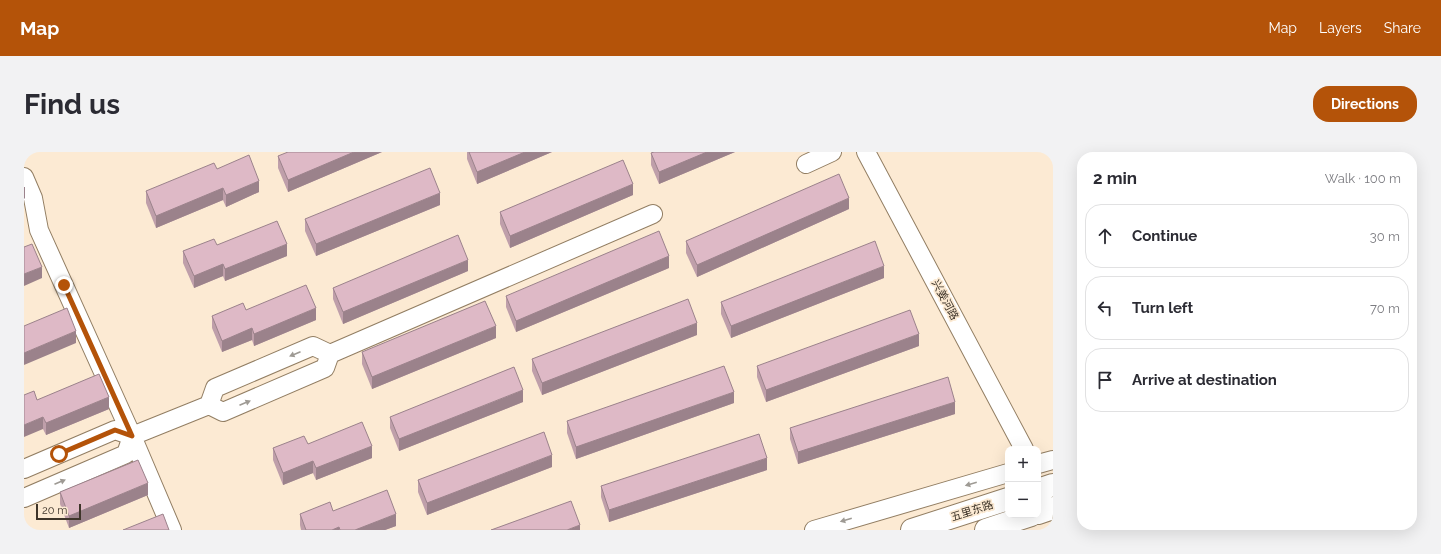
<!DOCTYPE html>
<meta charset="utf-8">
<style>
:root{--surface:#fff;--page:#f2f2f3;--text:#2b2b33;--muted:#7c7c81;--line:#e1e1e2;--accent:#b45309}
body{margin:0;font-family:Raleway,"Noto Sans SC",sans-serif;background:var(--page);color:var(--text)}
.controls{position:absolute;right:12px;bottom:12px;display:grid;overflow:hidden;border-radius:8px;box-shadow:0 4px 16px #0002}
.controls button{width:36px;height:36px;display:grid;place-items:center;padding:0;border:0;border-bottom:1px solid var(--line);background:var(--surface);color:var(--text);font:20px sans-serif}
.scale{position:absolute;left:12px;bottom:10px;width:45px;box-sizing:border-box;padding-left:4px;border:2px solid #3e352a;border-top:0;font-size:11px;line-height:14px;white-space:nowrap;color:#3e352a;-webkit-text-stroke:3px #fcead3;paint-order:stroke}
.stop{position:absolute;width:12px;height:12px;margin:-9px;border:3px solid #b45309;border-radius:50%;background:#fff}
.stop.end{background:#b45309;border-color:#fff;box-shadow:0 1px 4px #0008}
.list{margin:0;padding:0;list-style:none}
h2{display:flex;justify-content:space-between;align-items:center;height:52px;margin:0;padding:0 16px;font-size:17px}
h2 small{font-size:13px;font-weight:400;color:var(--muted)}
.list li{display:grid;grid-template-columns:26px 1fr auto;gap:12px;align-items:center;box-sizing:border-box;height:64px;margin:0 8px 8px;padding:0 8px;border:1px solid var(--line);border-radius:16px}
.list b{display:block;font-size:15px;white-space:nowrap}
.list em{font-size:13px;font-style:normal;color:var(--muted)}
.icon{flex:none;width:22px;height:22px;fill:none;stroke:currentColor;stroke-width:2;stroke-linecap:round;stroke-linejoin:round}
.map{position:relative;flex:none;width:1029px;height:378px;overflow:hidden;border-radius:16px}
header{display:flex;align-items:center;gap:24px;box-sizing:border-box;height:56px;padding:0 20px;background:var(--accent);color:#fff}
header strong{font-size:19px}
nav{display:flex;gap:22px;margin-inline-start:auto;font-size:14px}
.intro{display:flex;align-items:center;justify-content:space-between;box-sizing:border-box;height:96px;padding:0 24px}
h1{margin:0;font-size:28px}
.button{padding:10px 18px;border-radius:16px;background:var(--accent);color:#fff;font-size:14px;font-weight:700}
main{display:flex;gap:24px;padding:0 24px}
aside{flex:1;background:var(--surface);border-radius:16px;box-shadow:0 4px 16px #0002}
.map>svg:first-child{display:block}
</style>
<header>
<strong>Map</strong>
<nav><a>Map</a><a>Layers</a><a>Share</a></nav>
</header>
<div class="intro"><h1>Find us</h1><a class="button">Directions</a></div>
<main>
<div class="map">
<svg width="1029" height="378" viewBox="0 0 1029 378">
<rect width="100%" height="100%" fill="#fcead3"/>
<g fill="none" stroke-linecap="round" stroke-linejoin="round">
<defs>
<path id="minor" d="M842,0L1000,297
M782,12L808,0
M0,25L9,46L15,78L108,284L148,378
M185,253L191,236L289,194L306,202
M108,284L185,253L199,260L301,216L306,202L629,62
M1014,312L1029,308
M0,317L91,278L108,284L102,302L0,346
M790,378L984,321"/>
<path id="major" d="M1014,338L1029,333
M1014,361L1029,356
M888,378L984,347
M962,378L1007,363"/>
</defs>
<use href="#minor" stroke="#927e63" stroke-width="20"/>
<use href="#major" stroke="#927e63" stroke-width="24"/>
<use href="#minor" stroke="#fff" stroke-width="18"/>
<use href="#major" stroke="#fff" stroke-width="22"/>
</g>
<path fill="#bf9faa" d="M358,0L264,40L254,16V4Z
M443,0H528L453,32L443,7Z
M630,0H711L635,32L627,13V1Z
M193,17L235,40L202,55L199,48L132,76L122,51V39Z
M609,43L486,96L476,72V60Z
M416,53L292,104L281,79V67Z
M825,57L673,125L662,101V89Z
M193,93L263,104L201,129L199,124L170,136L159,111V99Z
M645,116L492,180L482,155V144Z
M444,119L319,172L309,147V136Z
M860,126L707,186L697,162V150Z
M222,158L292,168L230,194L228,188L198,200L188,176V164Z
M673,183L518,243L508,219V207Z
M472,186L348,237L338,212V200Z
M895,194L742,250L733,225V214Z
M13,248L85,257L22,283L19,277Z
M499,250L375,299L366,276V265Z
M710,251L552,307L543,281V269Z
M931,262L774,312L766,287V276Z
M284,292L348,306L292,328L289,321L259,333L249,308V296Z
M528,315L403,363L394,340V328Z
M743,318L585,370L577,345V334Z
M36,340L124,343L45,376L36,352Z
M309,359L372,374L361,378H277L276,373V362Z"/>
<path fill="#9b828b" d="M330,0H358L264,40V28Z
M501,0H528L453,32V20Z
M683,0H711L635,32V20Z
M235,29V40L202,55V43Z
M609,32V43L486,96V84Z
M0,35H1V46L0,47Z
M199,36V48L132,76V64Z
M416,41V53L292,104V92Z
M825,46V57L673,125V113Z
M263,92V104L201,129V117Z
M645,104V116L492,180V169Z
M444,108V119L319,172V160Z
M199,112V124L170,136V124Z
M860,114V126L707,186V174Z
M18,115V126L0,134V122Z
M292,156V168L230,194V182Z
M673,171V183L518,243V231Z
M472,174V186L348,237V225Z
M228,176V188L198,200V189Z
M52,179V191L0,213V201Z
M895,182V194L742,250V238Z
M499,238V250L375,299V287Z
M710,240V251L552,307V295Z
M85,245V257L22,283V271Z
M931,250V262L774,312V300Z
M19,265V277L0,285V273Z
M348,294V306L292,328V316Z
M528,303V315L403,363V351Z
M743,306V318L585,370V358Z
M289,309V321L259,333V321Z
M124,331V343L45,376V364Z
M372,362V374L361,378H331Z
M556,373V378H543Z
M315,375V378H308Z"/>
<path fill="#deb9c6" stroke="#9b828b" d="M264,0H330L264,28L254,4Z
M445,0H501L453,20Z
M630,0H683L635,20L627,1Z
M225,3L235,29L202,43L199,36L132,64L122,39L190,11L193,17Z
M599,8L609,32L486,84L476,60Z
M406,16L416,41L292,92L281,67Z
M815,22L825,46L673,113L662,89Z
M253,69L263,92L201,117L199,112L170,124L159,99L190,87L193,93Z
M635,79L645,104L492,169L482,144Z
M434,83L444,108L319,160L309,136Z
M851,89L860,114L707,174L697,150Z
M8,92L18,115L0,122V95Z
M282,133L292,156L230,182L228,176L198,189L188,164L219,151L222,158Z
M664,147L673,171L518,231L508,207Z
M461,149L472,174L348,225L338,200Z
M43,156L52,179L0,201V174Z
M886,158L895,182L742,238L733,214Z
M700,214L710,240L552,295L543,269Z
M490,215L499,238L375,287L366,265Z
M75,222L85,245L22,271L19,265L0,273V243L10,239L13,248Z
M924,225L931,250L774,300L766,276Z
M338,270L348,294L292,316L289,309L259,321L249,296L280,284L284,292Z
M520,280L528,303L403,351L394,328Z
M735,282L743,306L585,358L577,334Z
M114,308L124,331L45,364L36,340Z
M363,338L372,362L331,378H316L315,375L308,378H282L276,362L306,350L309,359Z
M547,349L556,373L543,378H467Z
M139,362L145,378H99Z"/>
<defs><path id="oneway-solid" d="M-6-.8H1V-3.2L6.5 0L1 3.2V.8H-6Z"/></defs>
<g fill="#9e9a94">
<use href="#oneway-solid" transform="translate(271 202) rotate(157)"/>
<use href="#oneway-solid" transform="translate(221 251) rotate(-23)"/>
<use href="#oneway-solid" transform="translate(36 330) rotate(-23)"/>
<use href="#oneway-solid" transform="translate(947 332) rotate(164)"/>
<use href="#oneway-solid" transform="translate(822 368) rotate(164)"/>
</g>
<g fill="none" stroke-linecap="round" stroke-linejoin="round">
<path stroke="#b45309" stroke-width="5" d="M35,302L91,278L108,284L40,133"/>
</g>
<g text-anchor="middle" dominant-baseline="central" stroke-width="3.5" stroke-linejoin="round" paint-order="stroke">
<g font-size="11" fill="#3e352a" stroke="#fcead3">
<text transform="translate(921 148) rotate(62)">兴姜河路</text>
<text transform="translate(948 359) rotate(-18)">五里东路</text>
</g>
</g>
</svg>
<div class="controls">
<button>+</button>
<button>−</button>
</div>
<div class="scale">20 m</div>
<div class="stop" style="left:35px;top:302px"></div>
<div class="stop end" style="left:40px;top:133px"></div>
</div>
<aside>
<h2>2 min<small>Walk · 100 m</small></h2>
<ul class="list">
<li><svg class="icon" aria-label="ahead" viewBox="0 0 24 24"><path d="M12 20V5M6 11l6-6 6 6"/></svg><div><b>Continue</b></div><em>30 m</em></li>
<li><svg class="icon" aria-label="left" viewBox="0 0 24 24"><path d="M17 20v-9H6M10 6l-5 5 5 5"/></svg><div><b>Turn left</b></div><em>70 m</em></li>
<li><svg class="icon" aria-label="arrive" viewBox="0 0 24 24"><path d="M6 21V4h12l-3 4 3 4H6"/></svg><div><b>Arrive at destination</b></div></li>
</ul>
</aside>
</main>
